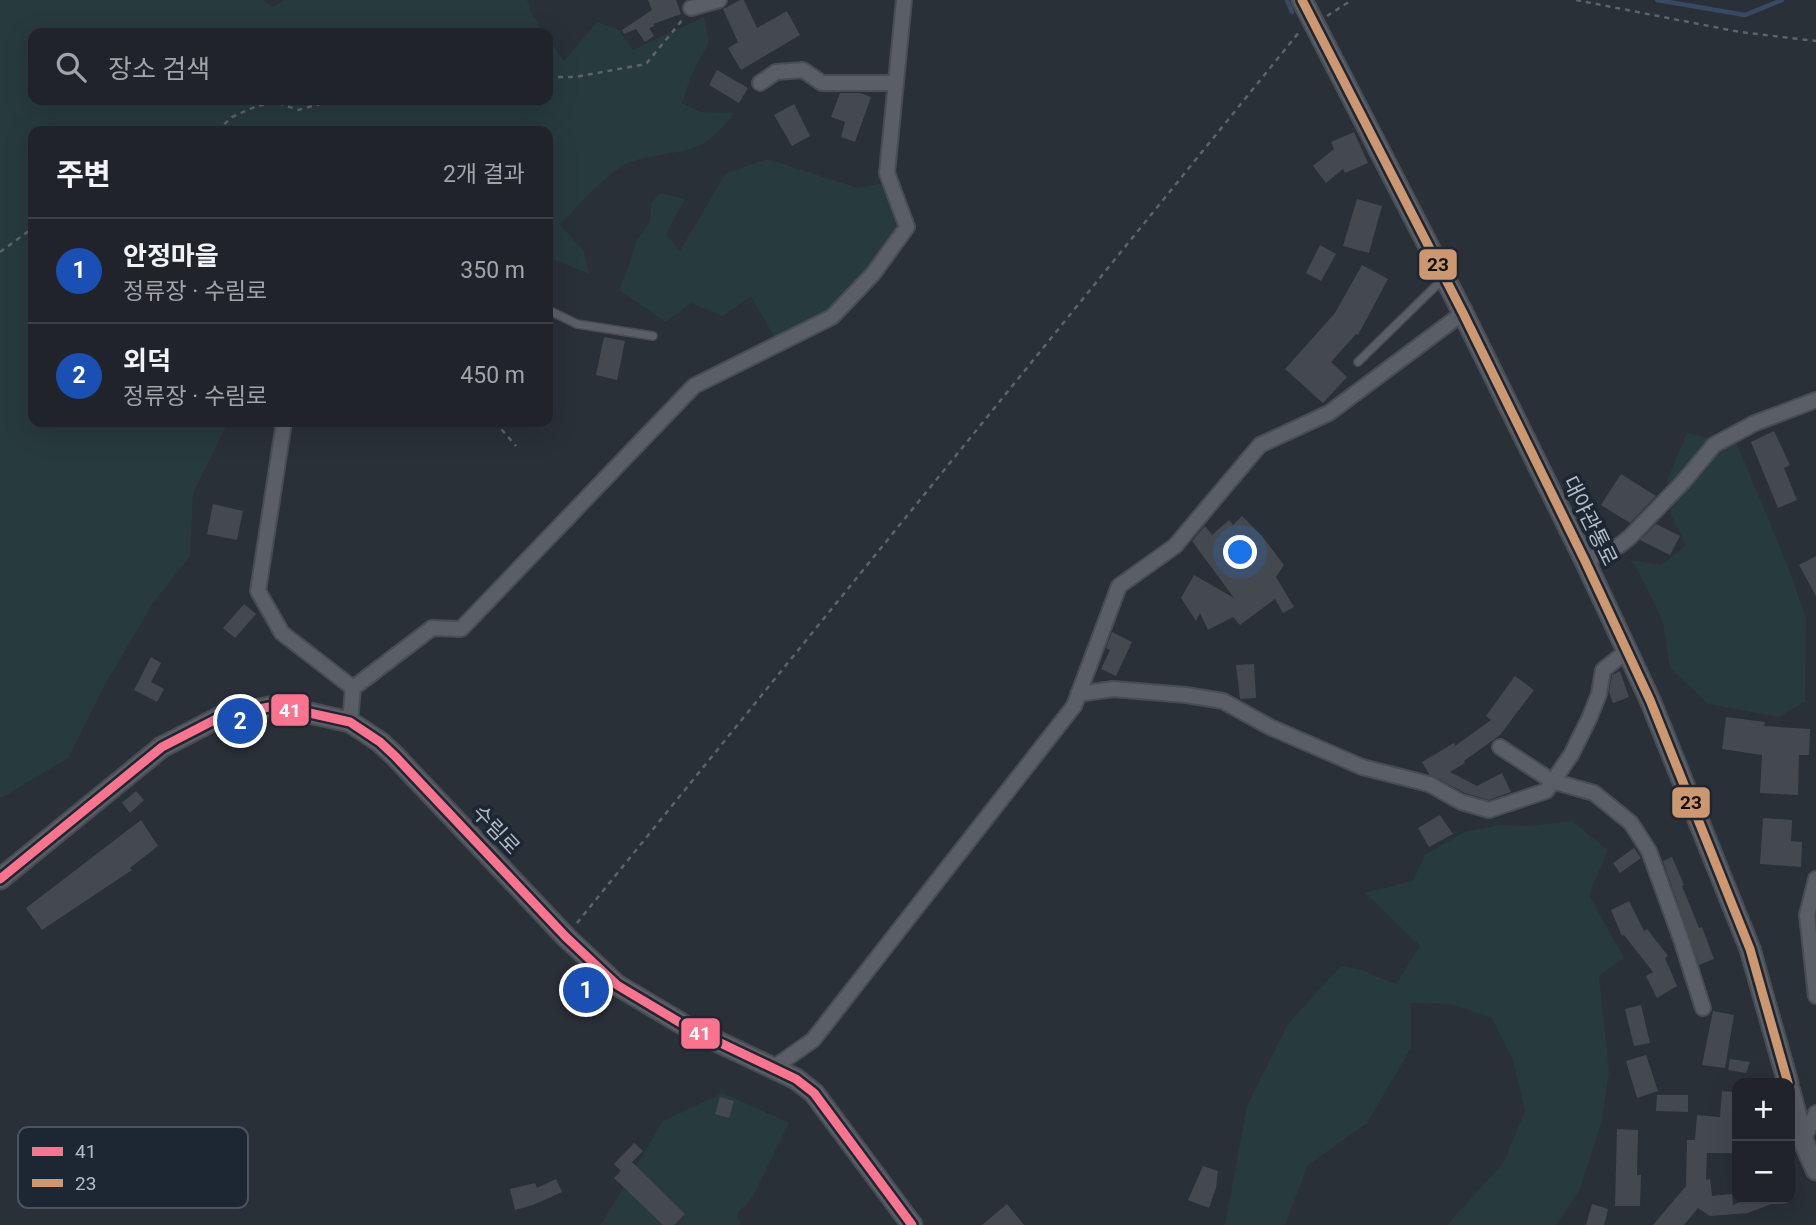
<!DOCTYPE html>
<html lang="ko">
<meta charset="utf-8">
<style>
:root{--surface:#20242a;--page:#282c32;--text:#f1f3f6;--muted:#a2a4a8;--line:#3d4147;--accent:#848b96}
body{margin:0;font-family:Roboto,"Noto Sans KR",sans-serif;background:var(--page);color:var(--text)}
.controls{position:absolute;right:21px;bottom:21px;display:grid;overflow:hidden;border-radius:14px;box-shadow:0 7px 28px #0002}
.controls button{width:63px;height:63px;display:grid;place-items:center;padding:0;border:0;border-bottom:2px solid var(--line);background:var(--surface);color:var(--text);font:35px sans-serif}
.you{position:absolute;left:1241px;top:553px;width:24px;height:24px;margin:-18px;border:5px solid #fff;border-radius:50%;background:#1a73e8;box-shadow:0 0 0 10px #1a73e833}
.badge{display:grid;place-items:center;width:46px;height:46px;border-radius:50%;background:var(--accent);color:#fff;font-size:23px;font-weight:700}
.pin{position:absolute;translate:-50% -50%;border:4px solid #fff;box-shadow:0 2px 7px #0006}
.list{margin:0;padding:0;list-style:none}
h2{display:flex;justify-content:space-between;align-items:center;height:91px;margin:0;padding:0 28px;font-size:30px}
h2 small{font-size:23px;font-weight:400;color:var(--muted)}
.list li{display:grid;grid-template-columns:46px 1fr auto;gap:21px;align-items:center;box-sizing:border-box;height:105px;padding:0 28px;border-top:2px solid var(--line)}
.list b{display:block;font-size:26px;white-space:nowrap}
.list p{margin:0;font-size:23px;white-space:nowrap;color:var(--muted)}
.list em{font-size:23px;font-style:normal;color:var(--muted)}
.icon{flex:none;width:38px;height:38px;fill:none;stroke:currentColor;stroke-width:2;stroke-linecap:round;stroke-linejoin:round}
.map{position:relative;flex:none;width:1816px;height:1225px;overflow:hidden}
.search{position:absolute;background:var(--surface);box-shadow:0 7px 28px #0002;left:28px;top:28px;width:525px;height:77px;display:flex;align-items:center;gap:18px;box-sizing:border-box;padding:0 24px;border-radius:14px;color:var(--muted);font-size:26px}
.panel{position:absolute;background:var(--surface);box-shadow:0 7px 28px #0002;left:28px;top:126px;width:525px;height:301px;border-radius:14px}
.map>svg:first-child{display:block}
</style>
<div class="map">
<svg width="1816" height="1225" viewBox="0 0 1816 1225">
<rect width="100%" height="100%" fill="#2a3038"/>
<path fill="#273a3e" d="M0,0H263L273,7L284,0H527L532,14L544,33H33V100H548V38L564,61L597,22L619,30L633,50L704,17L709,42L691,76L682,103L700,112L734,113C724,126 710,143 693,148C671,155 645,155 624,165C608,173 573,211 560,225L584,251L589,274L548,257V131H33V422H228L193,494L190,556L153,603L104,686L68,758L3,797H0Z
M767,159L858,188L884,183L895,218L896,233L832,308L775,338L751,296L723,316L691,303L665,322L619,290L627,271L636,241L650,222L651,204L660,193L685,199L666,234L680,251L725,174Z
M1687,433L1737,444L1787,564L1806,618L1805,701L1779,717L1708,704L1670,668L1663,622L1637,569L1630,560L1661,565L1686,545L1670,513L1667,480Z
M1572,821L1608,850L1589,895L1624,958L1599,976L1609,1071L1602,1120L1580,1189L1556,1225H1447L1504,1162L1525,1111L1513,1060L1492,1018L1451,1004L1411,1003V1048L1367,1123L1308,1165L1285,1225H1225L1247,1106L1288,1024L1341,966L1358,969L1396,984L1420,946L1365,893L1413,881L1425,855L1464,832L1500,825L1528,826Z
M723,1093L789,1123L752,1198L737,1214L741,1225H601L663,1121Z"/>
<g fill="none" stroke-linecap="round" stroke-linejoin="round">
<path stroke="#384963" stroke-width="4.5" d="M1287,0L1292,12
M1657,0L1745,15L1782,0"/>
</g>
<path fill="#444950" d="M648,0H676L681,14L653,24L655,26L649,28L654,36L645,42L636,29L624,34L622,30L652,10Z
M740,0H744L757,28L787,11L800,35L741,70L728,48L738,42L723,9Z
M717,70L748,88L739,103L709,85Z
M840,93H860L871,97L855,142L841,137L845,122L831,117Z
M794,104L810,136L792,146L774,115Z
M1354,132L1368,163L1345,173L1343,169L1326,183L1313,166L1334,149L1331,142Z
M1357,199L1382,206L1369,253L1343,246Z
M1320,245L1336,254L1321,281L1306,273Z
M1362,265L1388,279L1358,335L1356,334L1331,362L1347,377L1323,403L1285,369L1335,313Z
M604,337L625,341L617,380L596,375Z
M1774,431L1790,465L1784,468L1797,500L1778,508L1751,442Z
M1621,474L1656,496L1630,523L1601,505Z
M213,504L243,511L237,540L207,534Z
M1242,516L1262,536L1284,565L1276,577L1294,607L1283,613L1275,599L1240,625L1233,617L1208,630L1200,613L1196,621L1181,598L1194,575L1234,598L1192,541L1205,526L1212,535L1229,520L1233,525Z
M1656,524L1680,536L1670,555L1640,540Z
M1816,556V596L1799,565Z
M244,604L256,614L235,638L223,628Z
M1112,632L1132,642L1116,676L1101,669L1110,650L1106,648Z
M151,657L161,663L151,682L164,689L157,702L134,690Z
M1254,664L1256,698L1240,699L1236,665Z
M1620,671L1629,697L1613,703L1609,692L1612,675Z
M1515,676L1534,690L1500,735L1464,761L1465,763L1450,772L1477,786L1502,773L1511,792L1489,800L1465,793L1429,774L1422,762L1454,743L1455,746L1491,720L1486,716Z
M1726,717L1765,722L1764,726L1810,729L1809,755H1799L1798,795L1760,793L1762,755L1722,749Z
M136,791L144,800L130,813L122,803Z
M1440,815L1453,834L1429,847L1418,828Z
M1763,818L1792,820L1791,841L1802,842L1801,867L1760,864Z
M141,820L158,846L130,868L132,870L42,930L26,908Z
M1634,848L1641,858L1620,873L1613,863Z
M1672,857L1684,885L1682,886L1699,928L1702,927L1714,959L1699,965L1663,861Z
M1629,901L1644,931L1647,929L1668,956L1665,958L1677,986L1657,998L1646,976L1653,972L1624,935L1622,936L1611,910Z
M1641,1005L1650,1043L1634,1046L1625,1009Z
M1713,1011L1734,1015L1725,1068L1702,1065Z
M1646,1055L1658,1091L1637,1098L1626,1061Z
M1730,1059L1750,1062L1746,1073L1728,1070Z
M1722,1091L1737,1092V1153H1707L1706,1180L1710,1179L1712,1196L1732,1194L1733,1205L1747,1199L1782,1200L1748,1213L1710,1216L1698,1208L1684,1225H1653L1686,1186L1687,1140H1695L1697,1115L1720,1117Z
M1657,1095H1688V1112L1656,1111Z
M720,1097L734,1101L729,1118L715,1114Z
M1617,1129L1638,1130L1637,1175H1641L1640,1206H1615Z
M634,1143L643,1151L632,1162L685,1214L674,1225H663L614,1178L621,1171L614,1164Z
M1203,1166L1218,1171L1216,1188L1209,1208L1188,1200Z
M556,1179L562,1192L533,1205L515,1210L510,1189L535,1183L537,1188Z
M1007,1204L1024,1225H982Z
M1592,1204L1608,1209L1604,1225H1586Z"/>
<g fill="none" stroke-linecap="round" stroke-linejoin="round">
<defs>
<path id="service" d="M548,310L577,324L653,336
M1358,362L1444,278"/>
<path id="minor" d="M691,8L719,0
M760,83L776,72L803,70L822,83H894
M284,422L258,591L282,633L353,688
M1585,561L1620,545L1630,537L1684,481L1714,445L1755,423L1816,400
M1078,694L1113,689L1186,695L1223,701L1270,727L1362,767L1429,784L1461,802L1489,810L1546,791L1571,755L1589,719L1599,694L1603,670L1627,651
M350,722L353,688L432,628L461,629L694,386L832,317L873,274L907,227L887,173L904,0
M1500,747L1552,781L1594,793L1631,823L1649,851L1681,939L1703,1008
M1816,879L1807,915L1816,996
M773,1068L813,1040L1074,706L1119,586L1175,546L1260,445L1329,413L1463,313
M1803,1140L1816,1113"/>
<path id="secondary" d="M1302,0L1463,313L1585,561L1650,700L1750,949L1788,1083
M0,879L162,747L222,716L269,707L305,712L350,722L380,742L395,756L566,937L617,985L689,1028L796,1079L814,1093L912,1225
M1790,1091L1803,1140L1816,1170"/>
</defs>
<use href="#service" stroke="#484c53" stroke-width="10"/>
<use href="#minor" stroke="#484c53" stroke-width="18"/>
<use href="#secondary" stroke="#484c53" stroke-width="23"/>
<path stroke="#5d636a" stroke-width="2.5" stroke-dasharray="5 5" stroke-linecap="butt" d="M1576,0L1740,32L1816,41
M1327,16L1352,0
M548,77H575L646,64L683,19
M217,131L232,117L257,106L276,102L298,110L334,100
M0,252L33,228
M495,422L516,446
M577,923L1300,31"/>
<use href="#service" stroke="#5a5e66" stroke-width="7"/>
<use href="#minor" stroke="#5a5e66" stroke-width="14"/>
<use href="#secondary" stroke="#595d64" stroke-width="19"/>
<defs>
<path id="bus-1" d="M0,879L162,747L222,716L269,707L305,712L350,722L380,742L395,756L566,937L617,985L689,1028L796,1079L814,1093L912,1225"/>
<path id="bus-2" d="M1302,0L1463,313L1585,561L1650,700L1750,949L1788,1083"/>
</defs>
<use href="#bus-1" stroke="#1d2633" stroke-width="14"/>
<use href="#bus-2" stroke="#1d2633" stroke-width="14"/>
<use href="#bus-1" stroke="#fc738d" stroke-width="9"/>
<use href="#bus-2" stroke="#cd976f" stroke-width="9"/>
</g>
<g text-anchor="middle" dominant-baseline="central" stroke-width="7" stroke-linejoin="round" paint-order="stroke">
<g font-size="21" fill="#b4bcc9" stroke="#1d2633">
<text transform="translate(1590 521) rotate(64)">대야관통로</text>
<text transform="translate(496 830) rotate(47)">수림로</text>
</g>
</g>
<rect x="18" y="1127" width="230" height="81" rx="10" fill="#1d2633" stroke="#4a5360" stroke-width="2"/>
<rect x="32" y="1147" width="31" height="9" fill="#fc738d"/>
<rect x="32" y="1179" width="31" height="8" fill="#cd976f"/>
<g font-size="19" fill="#b4bcc9">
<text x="75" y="1158">41</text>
<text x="75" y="1190">23</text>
</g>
<g stroke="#1d2633" stroke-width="2.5">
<rect x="1418" y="248" width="40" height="33" rx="7" fill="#cd976f"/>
<rect x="270" y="693" width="40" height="34" rx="7" fill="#fc738d"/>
<rect x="1671" y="786" width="40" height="33" rx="7" fill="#cd976f"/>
<rect x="680" y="1017" width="41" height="33" rx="7" fill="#fc738d"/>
</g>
<g font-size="19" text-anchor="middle" font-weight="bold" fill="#fff">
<text x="290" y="717">41</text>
<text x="700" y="1040">41</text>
</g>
<g font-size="19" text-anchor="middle" font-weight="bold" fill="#111">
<text x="1438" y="271">23</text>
<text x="1691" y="809">23</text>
</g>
</svg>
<div class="controls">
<button>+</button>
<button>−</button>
</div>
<div class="you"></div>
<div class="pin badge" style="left:586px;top:990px;background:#1a4fb4">1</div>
<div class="pin badge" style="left:240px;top:721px;background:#1a4fb4">2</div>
<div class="search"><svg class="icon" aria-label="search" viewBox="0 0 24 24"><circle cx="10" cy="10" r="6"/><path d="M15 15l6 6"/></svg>장소 검색</div>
<section class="panel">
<h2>주변<small>2개 결과</small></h2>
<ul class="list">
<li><span class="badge" style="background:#1a4fb4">1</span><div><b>안정마을</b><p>정류장 · 수림로</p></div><em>350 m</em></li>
<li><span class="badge" style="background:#1a4fb4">2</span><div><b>외덕</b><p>정류장 · 수림로</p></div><em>450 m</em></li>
</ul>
</section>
</div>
